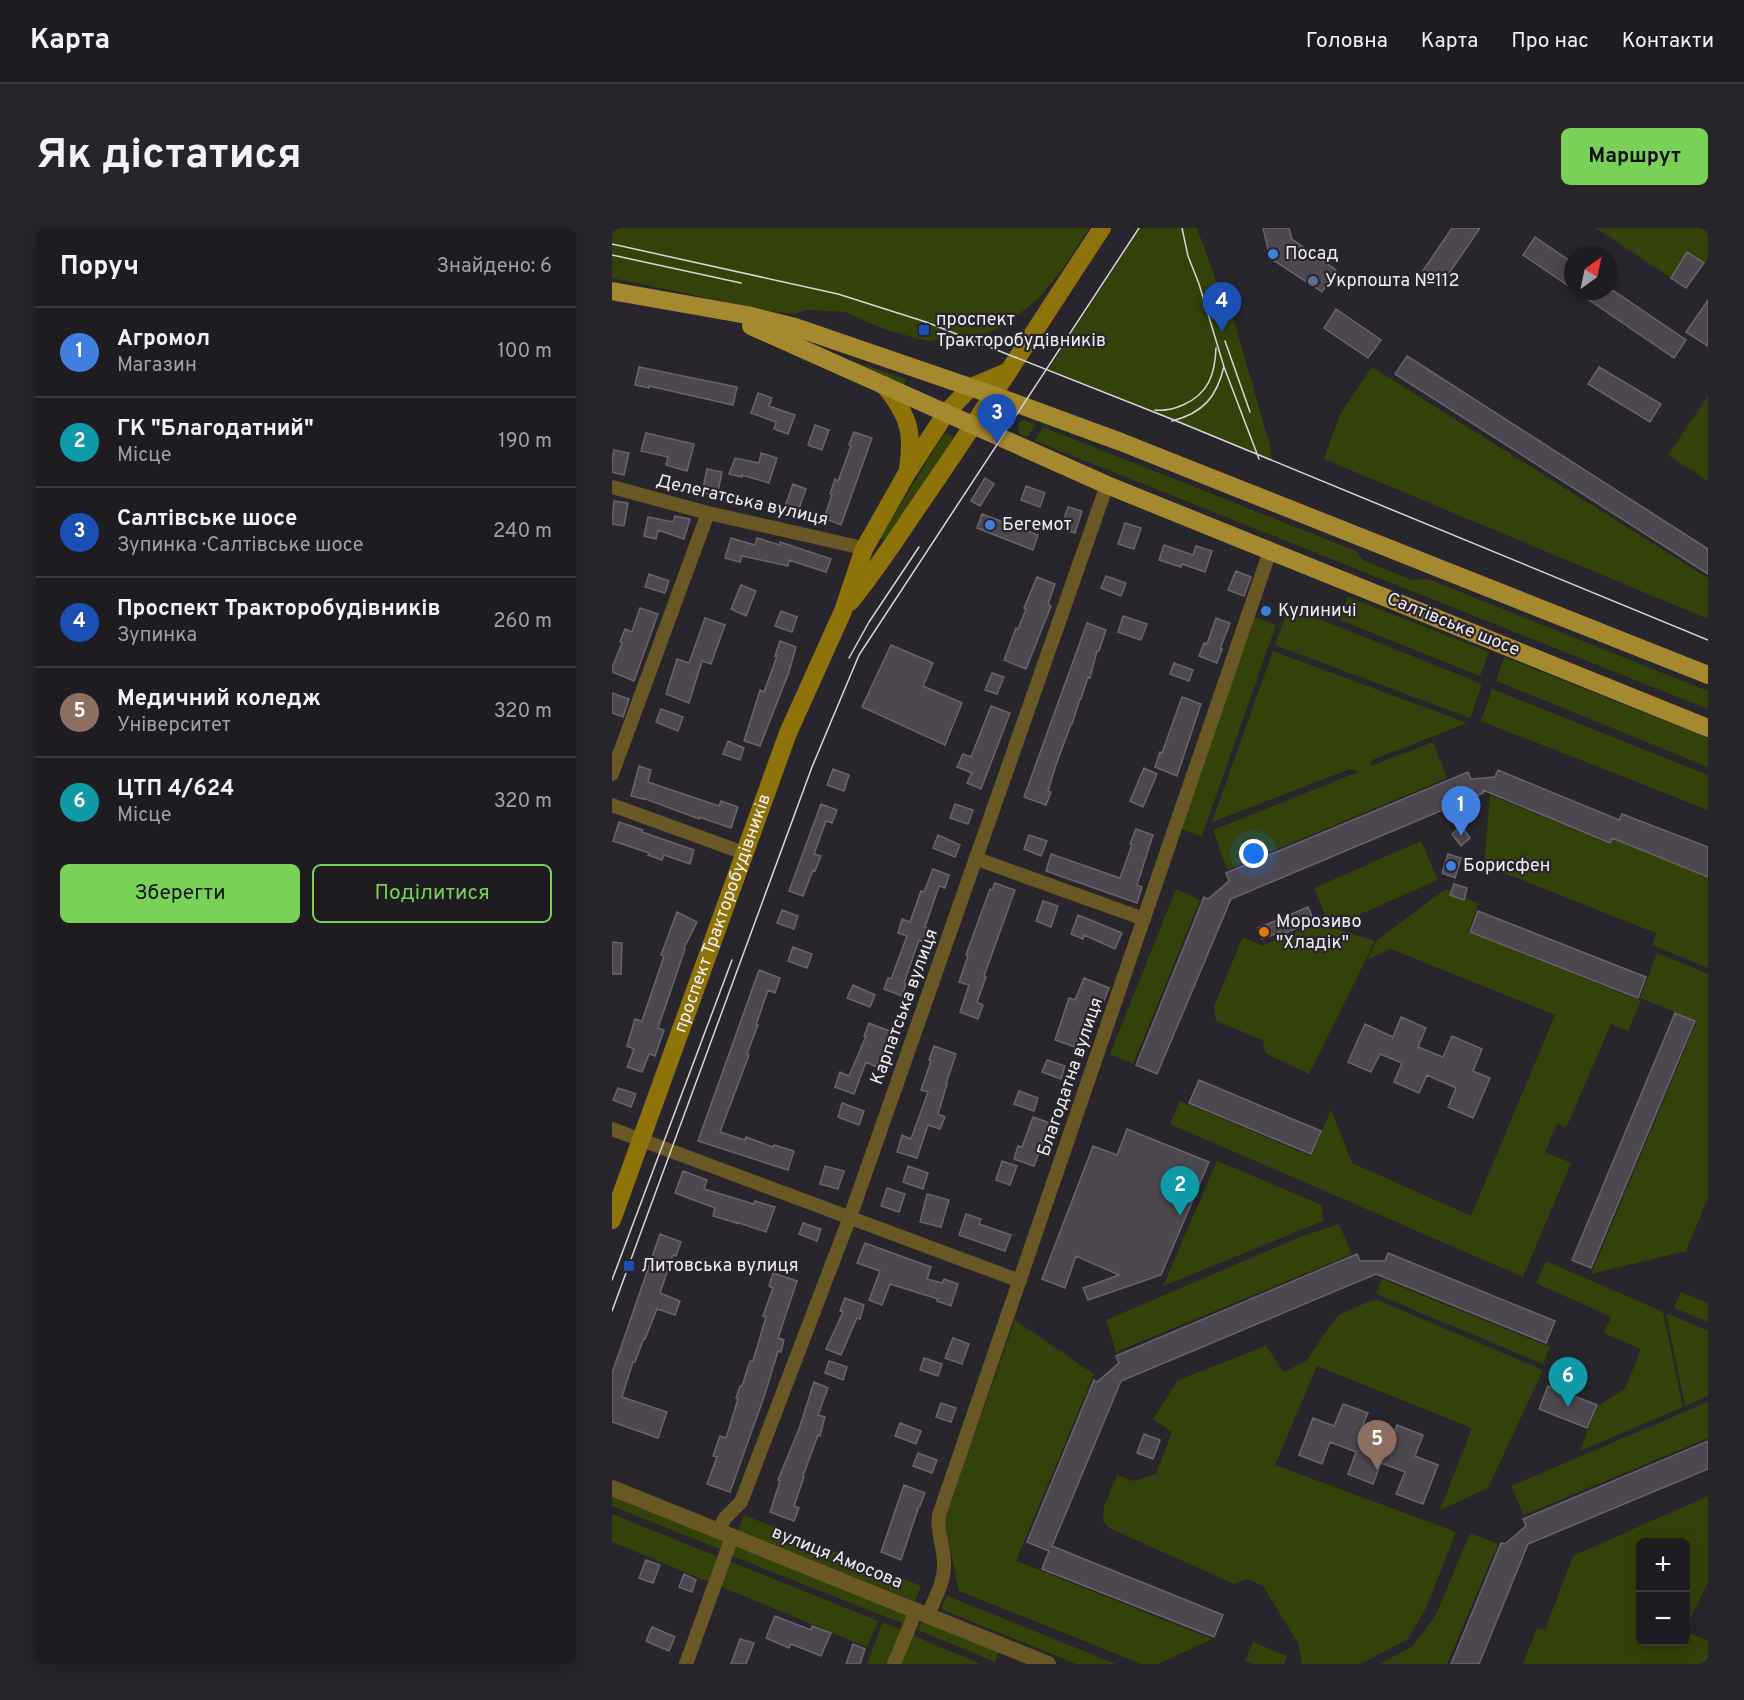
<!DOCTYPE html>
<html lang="uk">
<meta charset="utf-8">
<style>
:root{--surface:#1f1c21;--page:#27252a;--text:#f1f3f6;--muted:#a1a1a5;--line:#3c3a3f;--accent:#79d157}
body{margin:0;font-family:Overpass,sans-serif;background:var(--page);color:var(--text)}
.controls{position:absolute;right:18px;bottom:18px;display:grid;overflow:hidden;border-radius:9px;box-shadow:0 3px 15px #0003}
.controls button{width:54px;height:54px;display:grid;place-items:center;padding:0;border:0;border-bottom:2px solid var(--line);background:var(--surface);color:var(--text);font:30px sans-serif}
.compass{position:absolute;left:952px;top:18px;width:54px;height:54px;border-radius:50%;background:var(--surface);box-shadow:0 3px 15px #0003;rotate:33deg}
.you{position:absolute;left:642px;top:626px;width:21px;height:21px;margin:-15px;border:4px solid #fff;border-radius:50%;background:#1a73e8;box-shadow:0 0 0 9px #1a73e833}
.badge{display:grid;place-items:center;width:39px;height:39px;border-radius:50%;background:var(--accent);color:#fff;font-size:20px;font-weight:700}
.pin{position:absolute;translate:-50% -50px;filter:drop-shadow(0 2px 3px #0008)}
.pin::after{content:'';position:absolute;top:32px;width:21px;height:18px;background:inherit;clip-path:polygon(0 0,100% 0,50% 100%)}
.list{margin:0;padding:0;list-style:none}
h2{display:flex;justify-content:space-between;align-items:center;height:78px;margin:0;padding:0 24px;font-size:26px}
h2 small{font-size:20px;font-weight:400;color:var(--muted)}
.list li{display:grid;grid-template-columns:39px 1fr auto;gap:18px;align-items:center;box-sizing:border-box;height:90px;padding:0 24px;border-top:2px solid var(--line)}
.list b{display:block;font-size:22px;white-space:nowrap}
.list p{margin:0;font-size:20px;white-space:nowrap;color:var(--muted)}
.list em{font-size:20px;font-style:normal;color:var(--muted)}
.actions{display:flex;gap:12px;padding:18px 24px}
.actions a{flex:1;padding:14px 0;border:2px solid var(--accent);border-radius:9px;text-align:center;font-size:21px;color:var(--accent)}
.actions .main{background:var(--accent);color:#111}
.map{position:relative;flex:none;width:1096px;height:1436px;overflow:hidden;border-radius:9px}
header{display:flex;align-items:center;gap:36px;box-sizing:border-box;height:84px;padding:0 30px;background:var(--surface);border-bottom:2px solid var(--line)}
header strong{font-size:28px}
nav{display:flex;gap:33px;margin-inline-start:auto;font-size:21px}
.intro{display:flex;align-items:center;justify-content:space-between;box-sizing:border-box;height:144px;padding:0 36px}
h1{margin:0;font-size:42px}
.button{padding:15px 27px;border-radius:9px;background:var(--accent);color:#111;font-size:21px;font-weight:700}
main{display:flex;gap:36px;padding:0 36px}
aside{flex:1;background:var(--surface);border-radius:9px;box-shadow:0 3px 15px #0003}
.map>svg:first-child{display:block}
</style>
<header>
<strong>Карта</strong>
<nav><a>Головна</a><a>Карта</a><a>Про нас</a><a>Контакти</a></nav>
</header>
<div class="intro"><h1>Як дістатися</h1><a class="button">Маршрут</a></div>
<main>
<aside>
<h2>Поруч<small>Знайдено: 6</small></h2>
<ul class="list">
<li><span class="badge" style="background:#3f7fe0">1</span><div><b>Агромол</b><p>Магазин</p></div><em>100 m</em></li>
<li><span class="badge" style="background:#0f9aa8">2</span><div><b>ГК &quot;Благодатний&quot;</b><p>Місце</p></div><em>190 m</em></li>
<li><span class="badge" style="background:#1a4fb4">3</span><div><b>Салтівське шосе</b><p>Зупинка · Салтівське шосе</p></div><em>240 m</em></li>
<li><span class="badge" style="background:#1a4fb4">4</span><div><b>Проспект Тракторобудівників</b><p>Зупинка</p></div><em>260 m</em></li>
<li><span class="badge" style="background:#8d6e63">5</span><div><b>Медичний коледж</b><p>Університет</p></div><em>320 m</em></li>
<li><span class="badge" style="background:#0f9aa8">6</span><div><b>ЦТП 4/624</b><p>Місце</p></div><em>320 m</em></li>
</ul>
<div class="actions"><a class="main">Зберегти</a><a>Поділитися</a></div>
</aside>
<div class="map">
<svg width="1096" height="1436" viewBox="0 0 1096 1436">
<rect width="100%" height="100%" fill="#29252c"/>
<path fill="#334209" d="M0,0H477L449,43L426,71L393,97L373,106L315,113L274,102L233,84L195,82L182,86L158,83L0,50Z
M528,0H585L605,55L612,58L658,218L660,233L436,142Z
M984,0H1096V29L1092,35L1075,24L1059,50Z
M237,132L294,151L290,163Z
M760,139L1096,350V391L712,231L728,186Z
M1096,168V253L1056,227Z
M412,192L424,196L415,209L409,207L406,200L407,194Z
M431,199L744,323L751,332L800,352L816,351L1096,463V481L423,213Z
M336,205L341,209V212L273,313L268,310L332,206Z
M736,369L877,424L868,448L728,392Z
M677,379L870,456L858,490L663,417Z
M640,388L664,397L590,608L567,601Z
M661,423L855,495L760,532L757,539L821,514L835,550L615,642L601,602L746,544L738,541L600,594Z
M892,429L1096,510V539L884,453Z
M880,461L1096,547V582L869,493Z
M878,567L998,616L1000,611L1096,649V740L1040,717L1044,705L872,637Z
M809,613L826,652L719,699L763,713L697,846L653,825L651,812L604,793L602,778L631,709L650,718L704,695L718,699L702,660Z
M564,661L588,672L521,836L498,826Z
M834,661L867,676L856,704L1029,773L1016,803L999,796L954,900L945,896L933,924L959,935L911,1049L558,896L568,873L699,928L719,882L740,935L859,988L943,787L779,721L756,731L765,712Z
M1045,725L1096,746V970L1074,1023L979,1046L1085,793L1028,770Z
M605,933L710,977L711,993L551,1058Z
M727,996L740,1026L504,1124L494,1092L690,1008Z
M934,1033L1051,1084L1071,1179L968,1223L985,1178L1013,1161L1029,1121L992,1105L999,1089L924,1055Z
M770,1051L938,1119L931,1136L764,1066Z
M1069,1064L1096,1075V1094L1062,1080Z
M765,1072L931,1142L876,1260L828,1282L860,1200L705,1138L663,1237L844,1304L814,1380L796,1411L749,1436H690L686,1415L651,1358L636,1351L622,1356L497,1300L491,1293L492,1279L505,1247L521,1253L544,1246L560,1204L541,1191L566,1152L654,1118L672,1144L694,1133L726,1087L756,1074Z
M1054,1085L1096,1103V1168L1073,1178Z
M403,1092L482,1146L404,1333L600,1411L546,1436H529L347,1363L332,1293Z
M1096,1174V1210L912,1287L899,1258Z
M1096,1268V1354L1074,1400V1314H1028V1414H1074V1404L1096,1413V1436H911L925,1400L933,1402L961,1328Z
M0,1269L113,1314L110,1322L0,1278Z
M0,1286L266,1393L255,1419L0,1314Z
M132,1287L309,1358L303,1373L126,1303Z
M858,1305L886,1316L835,1436H768L801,1418L824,1387Z
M122,1318L296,1386L292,1396L118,1327Z
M335,1368L504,1436H464L329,1381Z
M310,1392L387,1423L383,1434L306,1402Z
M271,1394L292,1403L278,1436H255Z
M300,1407L369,1436H288Z
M641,1414L675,1428L672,1436H641L633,1433Z"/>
<path fill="#4d484f" stroke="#69646c" stroke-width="1.5" d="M651,0H677L680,11L724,42L710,64L658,30Z
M840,0H868L829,57L810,44Z
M923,9L961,35V61L911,27Z
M1075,24L1092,35L1074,60L1059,50Z
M964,63H1002L1074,112L1062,130Z
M1096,72V118L1074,104Z
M724,81L769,112L756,130L712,100Z
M795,128L1096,321V346L783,146Z
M27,139L125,159L121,177L37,158V160L23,157Z
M987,139L1049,176L1038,194L976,156Z
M146,165L160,170L157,178L183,187L176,206L162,201L164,194L139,185Z
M203,197L217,202L210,222L196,217Z
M242,204L260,210L229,297L212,290L220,267L218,266L223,251L226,253L239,218L237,217Z
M34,205L82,216L75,243L54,237L56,229L29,223Z
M2,222L17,225L12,247L0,244V232Z
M149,225L165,230L157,255L130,247V249L117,246L123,230L147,235Z
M95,241L110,244L105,268L90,265Z
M373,250L382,256L368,278L359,273Z
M181,256L194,261L185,286L172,281Z
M414,258L433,265L428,279L409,272Z
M2,273L16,275L12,298L0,296Z
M456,279L470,283L463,305L449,300Z
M370,286L426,307L421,322L365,300Z
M63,288L78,291L72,311L46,302L44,311L32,308L36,289L61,294Z
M513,295L529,300L522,321L506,316Z
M119,310L143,317L145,310L168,317V314L219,331L214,344L177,332L176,338L130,328L128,334L113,330Z
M552,317L581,327L584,318L600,323L593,344L570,336L569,339L547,332Z
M624,343L639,349L632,368L616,362Z
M37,346L57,353L53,365L33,359Z
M494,348L514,355L509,368L489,360Z
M425,349L443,356L436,376L439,378L414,441L392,432L404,400L406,401L414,381L412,380Z
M129,357L144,363L134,388L119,381Z
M28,380L46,386L22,453L0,444V440L10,415L8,414L13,401L20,404Z
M169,383L185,389L180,404L163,398Z
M511,388L535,396L529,412L506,404Z
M93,390L113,397L99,436L90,433L77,475L54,466L65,431L77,435Z
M604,390L618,395L608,421H610L605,435L587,428L592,415L595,416Z
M475,395L494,402L487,423H485L478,450L476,449L469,471H468L460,496H459L444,537L436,563L439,564L434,577L412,569Z
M168,413L184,419L177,444L148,518L132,513L148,462L152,464L165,428H163Z
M279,417L321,435L311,458L350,475L333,517L250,479Z
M562,435L581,442L577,453L558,446Z
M380,445L392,449L385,466L373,462Z
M0,465L17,471L11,489L0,485Z
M570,469L589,476L565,548L543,539L548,524L550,525Z
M379,478L398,485L369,561L355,555L360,545L345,539L351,526L359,529Z
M49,481L71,489L66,503L44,494Z
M116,513L132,520L128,532L111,526Z
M27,538L39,542L36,554L107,578L109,573L126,579L119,600L87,589V591L31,570V571L19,568Z
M532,540L545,546L531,579L518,573Z
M221,541L237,547L232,563L215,557Z
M886,542L1007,592L1010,586L1096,619V649L1000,610L998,615L871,562V565L619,671L545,846L524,837L592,669L596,671L617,653L614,645L856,544L859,551L883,549Z
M209,576L225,582L220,595L214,593L202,626L209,628L203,643L201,642L191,668L177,663Z
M343,576L361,582L356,596L338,590Z
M7,594L31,602L30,604L82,622L78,636L52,627L50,632L36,627L37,625L1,613Z
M849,598L858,610L849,618L840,606Z
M524,601L541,607L525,657L530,659L525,675L434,643L439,626L508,650L520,617L518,616Z
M326,607L348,617L343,629L321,620Z
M417,607L435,613L429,628L412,621Z
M836,626L849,630L843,650L830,645Z
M321,641L337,647L333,660L327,658L313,699L317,701L312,714L307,712L292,755L294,756L290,768L272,761L276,750L279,751L295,708L286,705L290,691L298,694L309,663L312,664Z
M383,655L403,662L372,748L374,749L365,774L371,777L366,791L348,784L357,757L347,754L356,728L354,727L367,691L378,661L380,662Z
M842,656L855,660L852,672L838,667Z
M431,673L446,678L439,699L424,693Z
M696,679L702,693L669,707L668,704L650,711L646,700Z
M170,682L186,688L182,701L165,695Z
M866,683L1034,749L1026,770L858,704Z
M65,684L85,694L72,720L73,721L46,800L52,802L43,828L37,826L30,844L15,839L22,821L15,818L23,791L30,793L52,728L49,727Z
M466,687L510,705L503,721L472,707L471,711L459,706Z
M0,714L10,715L9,746H0Z
M181,719L200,726L195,740L176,733Z
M147,742L168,750L163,765L156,762L144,797H146L135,826L137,827L108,904L133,912L134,909L161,919L162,917L182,923L176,942L86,913Z
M472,750L497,760L492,773L483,769L463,819L443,812L457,770L463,772Z
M241,757L263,767L258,779L235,770Z
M1063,785L1083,793L979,1040L960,1032Z
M789,789L814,800L806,819L831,829L840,808L870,821L861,843L878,850L861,890L836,879L844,860L815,847L807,865L782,854L790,835L768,826L759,844L736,834L753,796L781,809Z
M257,795L280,804L267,840L254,834L242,866L223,859L228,844L237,848L254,808H252Z
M322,818L344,826L334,856H335L326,886L333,889L328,901L316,897L305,930L285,924L290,907L299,911L316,864L309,862L319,833L317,832Z
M435,832L453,838L449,851L430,844Z
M587,852L709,903L699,926L577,875Z
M6,860L24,866L19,879L1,872Z
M407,863L426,870L422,883L402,876Z
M230,875L252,883L247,897L226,889Z
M421,889L438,895L422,938L402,931L406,918L410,919Z
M515,901L597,934L549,1047L476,1072L471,1060L507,1047L464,1028L453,1060L430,1051L481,918L505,927Z
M390,933L405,938L398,957L384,952Z
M213,938L232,943L226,961L208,956Z
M296,938L316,945L311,961L291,954Z
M71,943L95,952L92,961L142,976L143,973L163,979L154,1004L124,994V995L101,988L103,980L63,965Z
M275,960L293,966L287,984L269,978Z
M315,966L337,972L329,999L308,994Z
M354,986L369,991L367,996L399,1007L393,1023L347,1007Z
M191,995L209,1001L205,1013L187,1006Z
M48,1006L69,1014L64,1028L61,1027L48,1065L68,1073L63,1087L45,1081L33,1111L32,1110L23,1134H21L10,1169L55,1184L46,1210L0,1194V1145Z
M253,1015L319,1039L315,1051L330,1055L332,1051L346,1056L339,1078L325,1073L326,1071L278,1056L270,1077L257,1072L268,1043L245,1035Z
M776,1025L943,1093L934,1115L764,1046L509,1153L440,1318L611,1387L602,1409L430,1341L437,1323L415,1314L482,1152L485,1154L507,1135L504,1128L745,1026L748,1033H773Z
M161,1045L185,1053L166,1110L172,1112L169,1124L166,1123L153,1166L118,1264L95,1256L105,1229L101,1228L108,1208L114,1210L126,1171L124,1170L128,1158H130L138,1133H141L154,1089L151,1088L161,1060L157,1058Z
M233,1070L252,1077L248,1091L245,1090L229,1127L214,1121L231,1084L228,1083Z
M341,1110L357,1116L350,1136L333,1130Z
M312,1130L330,1136L326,1148L308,1142Z
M217,1133L235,1139L231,1152L213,1145Z
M202,1154L216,1160L206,1187L213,1189L208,1208L206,1207L191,1248L192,1249L182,1278L187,1280L182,1293L158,1284L168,1253L166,1252L187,1201Z
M936,1158L985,1177L975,1200L927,1181Z
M329,1175L344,1180L339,1194L324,1189Z
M731,1176L756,1185L747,1207L777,1219L785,1197L811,1207L803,1228L826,1237L811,1276L784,1266L793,1244L769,1235L761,1256L736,1246L744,1224L718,1214L710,1236L687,1227L701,1190L722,1198Z
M288,1195L309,1203L304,1216L283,1208Z
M532,1206L548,1212L541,1231L525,1225Z
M1096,1213V1241L916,1316L867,1436H839L889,1315L893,1316L914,1298L911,1291Z
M306,1225L325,1232L320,1245L301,1238Z
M292,1257L313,1265L308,1278H307L289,1332L269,1324Z
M34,1332L48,1337L41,1355L27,1350Z
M72,1346L84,1352L80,1364L67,1359Z
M163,1388L199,1402L200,1398L219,1405L209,1428L179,1416L177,1420L154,1410Z
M40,1399L63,1409L57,1423L34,1413Z
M128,1411L142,1415L134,1436H119Z
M241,1416L253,1421L248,1436H234Z"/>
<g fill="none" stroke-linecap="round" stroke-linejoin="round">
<path stroke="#695823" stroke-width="14" d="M0,259L96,285L238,317L252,321
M0,546L96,285
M0,577L132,625
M365,631L532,691
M0,901L408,1053
M106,1303L113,1290L129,1274L238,989L495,257
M316,1387C322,1372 332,1355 332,1338C333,1320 324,1305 327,1287L658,323
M74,1436L120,1309
M282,1436L304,1383"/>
<path stroke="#695823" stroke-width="16" d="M0,1260L436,1436"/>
<g stroke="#8e730b" stroke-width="18">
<path d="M272,157C296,187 302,203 296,241"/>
<path d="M238,374C266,340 289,303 314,267C375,179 431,89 490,0"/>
<path id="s1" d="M0,992L176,505L231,383L252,321L295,245L334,185L359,159L397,143"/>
</g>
<path stroke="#a5892e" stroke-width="18" d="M0,63L135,87L183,99L381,167L509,214L1096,447
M139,98L495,257L1096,500"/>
<path stroke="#d9d6db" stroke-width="1.5" d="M570,0L576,28L587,56L612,139L647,231
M0,16L226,66L314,94L562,192L1096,412
M0,27L129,55
M613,113L638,184
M543,182C553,183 562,181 571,177C596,166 603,147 604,120
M560,193C591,185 605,169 612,138
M237,430L257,394L307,319
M0,1052L120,732
M0,1083L200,539L247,427L527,0"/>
</g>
<g fill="#3f7fe0" stroke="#29252c" stroke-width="2">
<circle cx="661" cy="26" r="6"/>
<circle cx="378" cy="297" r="6"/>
<circle cx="654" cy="383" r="6"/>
<circle cx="839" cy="638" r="6"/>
</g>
<circle fill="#5c6f8a" stroke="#29252c" stroke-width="2" cx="701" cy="53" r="6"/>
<g fill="#1a4fb4" stroke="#29252c" stroke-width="2">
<rect x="306" y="96" width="12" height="12" rx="3"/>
<rect x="11" y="1032" width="12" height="12" rx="3"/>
</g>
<circle fill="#e8710a" stroke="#29252c" stroke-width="2" cx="652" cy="704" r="6"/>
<g text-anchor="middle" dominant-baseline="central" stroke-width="4.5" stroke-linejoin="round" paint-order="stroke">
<g font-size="18" fill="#f0edf2" stroke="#29252c" text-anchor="start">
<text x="673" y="26">Посад</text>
<text x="713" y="53">Укрпошта №112</text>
<text x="324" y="92">проспект<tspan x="324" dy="21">Тракторобудівників</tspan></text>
<text x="390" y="297">Бегемот</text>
<text x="666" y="383">Кулиничі</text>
<text x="851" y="638">Борисфен</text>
<text x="664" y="694">Морозиво<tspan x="664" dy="21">"Хладік"</tspan></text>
<text x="29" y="1038">Литовська вулиця</text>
</g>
<g font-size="18" fill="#f0edf2" stroke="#29252c">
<text transform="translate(130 273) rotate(13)">Делегатська вулиця</text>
<text transform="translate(841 397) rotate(22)">Салтівське шосе</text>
<text stroke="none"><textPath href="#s1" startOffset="326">проспект Тракторобудівників</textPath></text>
<text transform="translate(293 779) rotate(-70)">Карпатська вулиця</text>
<text transform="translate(459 849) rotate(-71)">Благодатна вулиця</text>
<text transform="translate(225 1330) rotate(22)">вулиця Амосова</text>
</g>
</g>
</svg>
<div class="controls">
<button>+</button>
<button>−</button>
</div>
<svg class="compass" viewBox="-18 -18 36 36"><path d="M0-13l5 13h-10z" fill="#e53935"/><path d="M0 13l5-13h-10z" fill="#a1a1a5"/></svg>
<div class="you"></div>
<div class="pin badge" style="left:849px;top:608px;background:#3f7fe0">1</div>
<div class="pin badge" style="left:568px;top:988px;background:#0f9aa8">2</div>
<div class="pin badge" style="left:385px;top:216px;background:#1a4fb4">3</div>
<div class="pin badge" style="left:610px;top:104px;background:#1a4fb4">4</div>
<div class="pin badge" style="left:765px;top:1242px;background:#8d6e63">5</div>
<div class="pin badge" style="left:956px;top:1179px;background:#0f9aa8">6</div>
</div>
</main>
